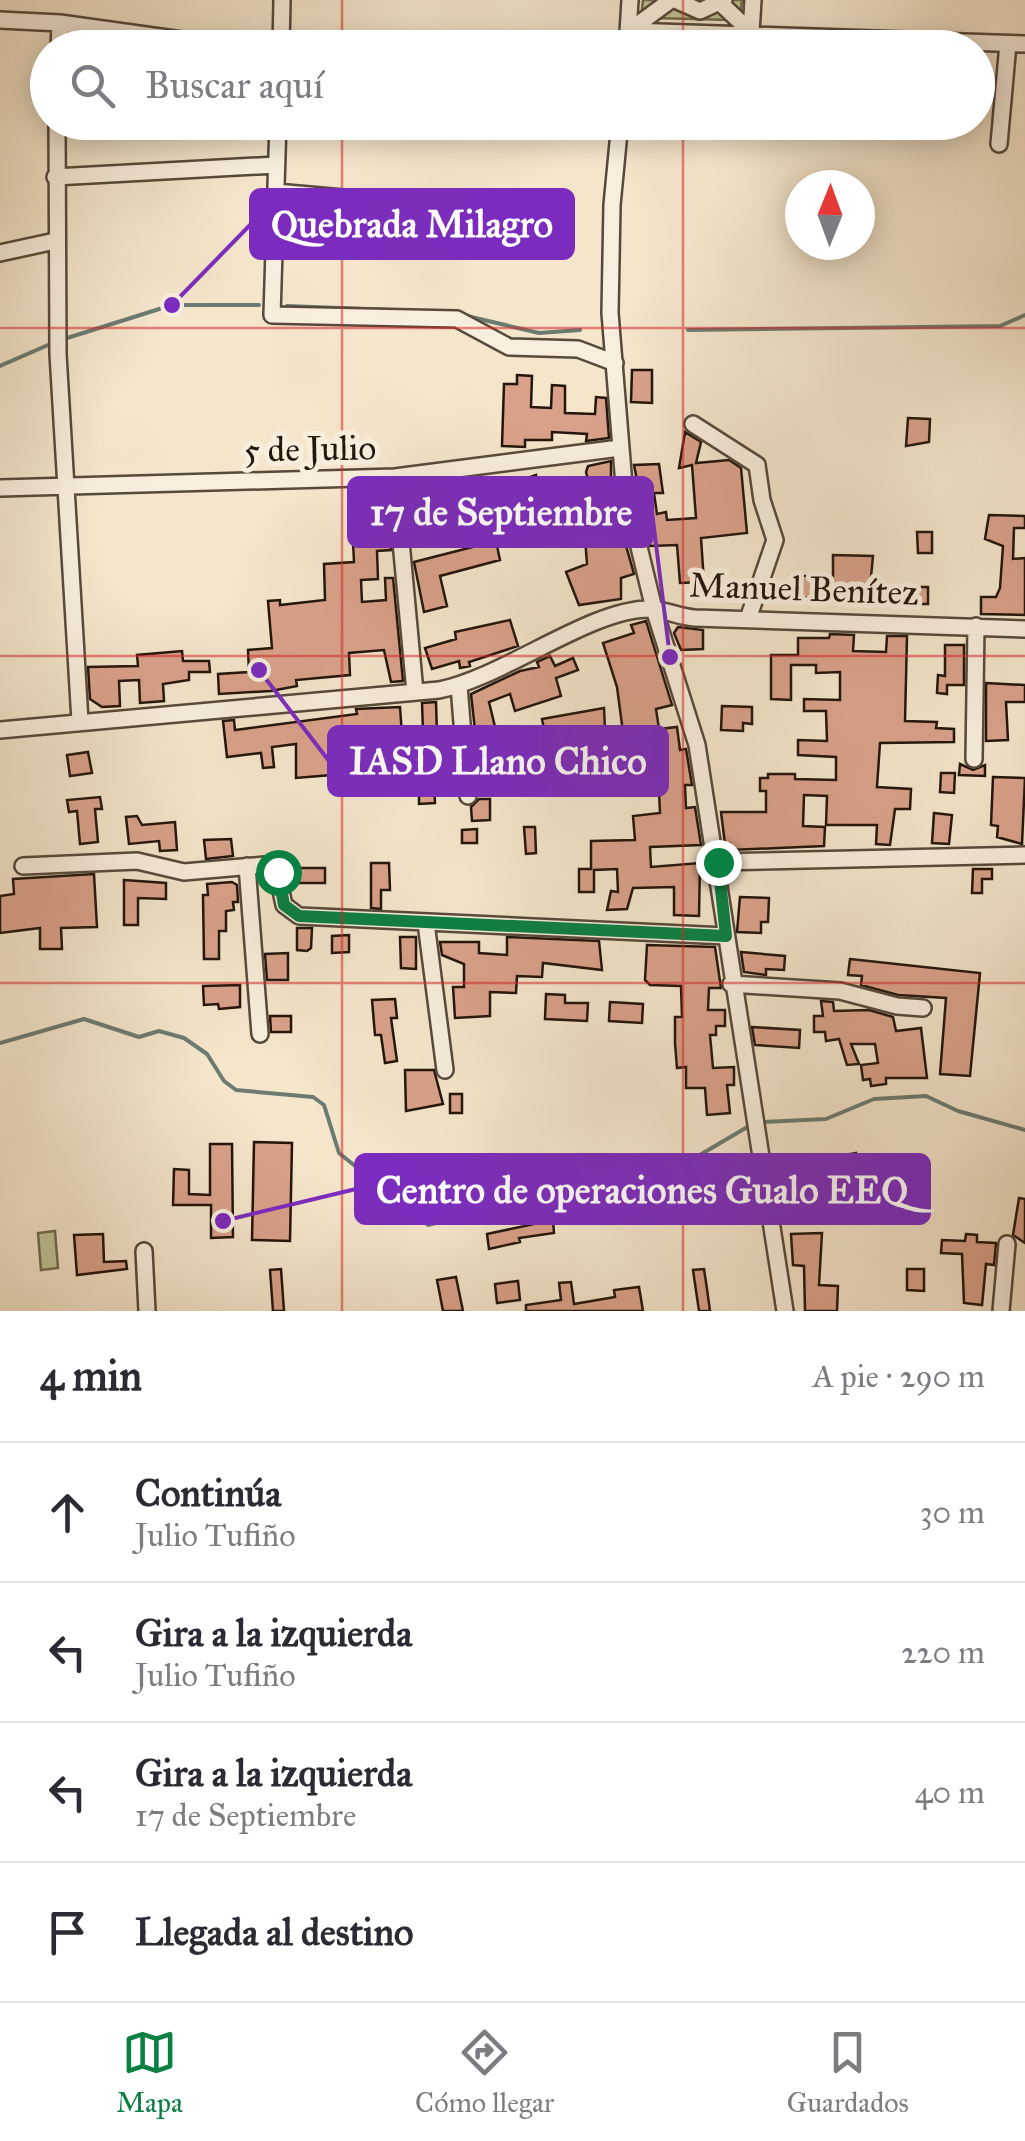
<!DOCTYPE html>
<html lang="es">
<meta charset="utf-8">
<style>
:root{--surface:#fff;--page:#f2f2f3;--text:#2b2b33;--muted:#7c7c81;--line:#e1e1e2;--accent:#0b8043}
body{margin:0;font-family:"IM FELL Great Primer",serif;background:var(--page);color:var(--text)}
.compass{position:absolute;left:785px;top:170px;width:90px;height:90px;border-radius:50%;background:var(--surface);box-shadow:0 5px 25px #0003;rotate:1deg}
.stop{position:absolute;width:30px;height:30px;margin:-22px;border:8px solid #0b8043;border-radius:50%;background:#fff}
.stop.end{background:#0b8043;border-color:#fff;box-shadow:0 2px 10px #0008}
.list{margin:0;padding:0;list-style:none}
h2{display:flex;justify-content:space-between;align-items:center;height:130px;margin:0;padding:0 40px;font-size:42px}
h2 small{font-size:32px;font-weight:400;color:var(--muted)}
.list li{display:grid;grid-template-columns:65px 1fr auto;gap:30px;align-items:center;box-sizing:border-box;height:140px;padding:0 40px;border-top:2px solid var(--line)}
.list b{display:block;font-size:38px;white-space:nowrap}
.list p{margin:0;font-size:32px;white-space:nowrap;color:var(--muted)}
.list em{font-size:32px;font-style:normal;color:var(--muted)}
.icon{flex:none;width:55px;height:55px;fill:none;stroke:currentColor;stroke-width:2;stroke-linecap:round;stroke-linejoin:round}
.map{position:relative;flex:none;width:1025px;height:1311px;overflow:hidden}
.search{position:absolute;background:var(--surface);box-shadow:0 5px 25px #0003;left:30px;right:30px;top:30px;height:110px;display:flex;align-items:center;gap:25px;box-sizing:border-box;padding:0 35px;border-radius:55px;color:var(--muted);font-size:38px}
.sheet{height:690px;background:var(--surface)}
nav{display:flex;justify-content:space-around;align-items:center;box-sizing:border-box;height:140px;border-top:2px solid var(--line);background:var(--surface);font-size:28px;color:var(--muted)}
nav a{display:grid;justify-items:center;gap:5px}
nav .on{color:var(--accent)}
.map>svg:first-child{display:block}
</style>
<div class="map">
<svg width="1025" height="1311" viewBox="0 0 1025 1311">
<rect width="100%" height="100%" fill="#f4e5cb"/>
<filter id="stains"><feTurbulence type="fractalNoise" baseFrequency=".002" numOctaves="4"/><feColorMatrix values="0 0 0 0 .2 0 0 0 0 .09 0 0 0 0 .02 0 0 0 .5 -.17"/></filter>
<radialGradient id="worn" r=".72"><stop offset=".6" stop-color="#630" stop-opacity="0"/><stop offset="1" stop-color="#630" stop-opacity=".3"/></radialGradient>
<path fill="#bec395" stroke="#706c50" stroke-width="2.5" d="M643,0H742L741,9L731,20L653,18L642,9Z
M55,1231L58,1268L41,1270L38,1233Z"/>
<g fill="none" stroke-linecap="round" stroke-linejoin="round">
<path stroke="#6c7b72" stroke-width="4" d="M287,306L418,311
M467,316L539,333L580,330
M688,330L1000,326L1025,315
M64,339L172,305H259
M0,366L55,342
M0,1043L84,1019L139,1037L159,1031L184,1038L207,1054L224,1081L236,1090L313,1097L324,1105L339,1153L428,1225L520,1201L565,1212L676,1169L749,1126
M763,1122L826,1119L874,1099L926,1096L958,1111L1025,1130"/>
</g>
<path fill="#d9a18a" stroke="#23150b" stroke-width="2.5" d="M632,370H652V403L631,402Z
M517,375L532,376L531,407L551,408L552,385L565,386V413L595,414L596,397L606,398L609,438L586,441L587,434L552,432V440H525V447L502,446L504,384H517Z
M908,418L930,419L929,442L906,446Z
M685,432L701,442L696,463L729,460L741,468L747,533L701,538L704,582L680,583L677,545L650,546L634,465L659,464L663,493H654L657,514L666,512L667,520L696,518L692,465L679,468Z
M611,461V493L634,574L621,578V599L579,605L566,572L587,564L585,538L602,532L586,472L588,466Z
M536,475L541,519L418,538L416,512L473,508L470,482L483,481V487L510,484Z
M989,515L1025,516V528H1014L1013,559L1025,558V615L981,614V597H996L1000,588L1003,546L985,539Z
M917,532H932V553H918Z
M389,535L391,550L377,551L378,579L361,580L362,602L386,600L385,578H393L403,681L391,682L384,650L349,653L350,675L296,680L297,686L271,691L219,694L218,674L249,672L248,650L272,648L268,601L280,600V605L325,600L324,564L354,562L353,542L357,537Z
M496,541L500,560L440,576L447,606L424,612L414,562Z
M833,555L873,556L869,598L790,597V576H833Z
M893,587H928V604H892Z
M510,620L518,646L469,662L470,666L460,668L459,661L432,669L425,648L456,639L455,632Z
M646,621L672,705L656,709L659,729L677,727L680,750L686,749L692,785H685L686,808L695,807L701,845L650,847L651,867L700,863L699,916L674,915V887L633,888L627,909L607,910L611,891L618,892L617,869L594,870V892H579V869H591V841L635,840L633,816L660,813L659,792L630,795L629,781L655,779V773H661L659,751L626,755L617,687L603,643L634,633L631,625Z
M678,627L703,630V649L681,650L674,633Z
M830,634L854,635L853,651L886,652L887,636H907L905,721L937,722L936,728L954,729V742L880,743L877,787L911,789L910,809H895L890,845L876,844L877,825H826L827,796L804,795L803,826L825,827L824,846L730,850V844H725L721,812H766V791H760V778H768V774H795V779L836,780V757L798,755V740L827,741L826,711H804V699L840,700V672L816,673V665H791V700L771,699V655H798V638H829Z
M945,645H964V685H947V694L937,693L938,675L945,676Z
M182,651L183,661H209L210,672H189V680L163,684L164,701L140,703L139,680L119,681L120,706L102,707L90,699L88,667L138,666L137,655Z
M550,656L555,666L573,658L578,670L556,678L561,696L515,711L510,694L489,702L496,731L487,732L489,793H482L471,694L520,671L539,667L537,662Z
M986,683L1025,685V702H1006L1008,740L986,741Z
M436,702L437,734L452,733L454,762H433L435,803L419,804V788H406V777H416L409,733L423,731L422,703Z
M722,706L752,707V724L743,723V731L721,730Z
M400,707L402,735L381,737L376,765H360L359,743L329,746L331,775L296,778V744L272,747L274,767L263,768L261,753L227,757L223,721L234,720L235,730L357,714L356,709Z
M604,708L606,750L570,752L567,736L546,739L542,719Z
M88,752L92,773L70,776L67,755Z
M960,764L973,770L985,765V776L959,775Z
M941,773H955L954,793L940,792Z
M993,777L1025,778L1022,844L997,837L998,826L991,825Z
M100,797L102,809H95L98,842L80,844L77,811L69,812L67,800Z
M479,799H490V820L472,821L471,807Z
M934,813L952,815L949,844L932,843Z
M137,816L142,825L175,822L177,850L160,851L159,841L129,844L126,817Z
M524,827H535L536,853L526,854Z
M477,829V843H462V830Z
M231,839L233,856L206,859L204,840Z
M371,863H389L390,890H381V909L371,908Z
M299,868H325V883H299Z
M973,869H992V879H982V893H972Z
M94,874L97,927L61,928L62,949H40V928L0,933V896L14,894L13,879Z
M124,880L166,883V899L138,898V925H124Z
M232,882L237,885L238,902H233L234,910L226,911V931H219V959H204L203,895H208L207,884Z
M740,897L769,898L768,922H761V933L737,932Z
M297,928H312L311,948L307,951L297,950Z
M349,935V952L332,953V936Z
M400,937H416V969L401,968Z
M507,937L599,941L602,970L543,963L542,977L517,976L516,993L490,992V1016L455,1018L453,987H464V964L442,955L440,942H479V953L507,955Z
M647,945L715,947L721,988H709L708,1010H725V1026H716V1035H710L713,1068L734,1067V1085H727L730,1113L707,1115L705,1088H686V1067L677,1068L675,1043V1017H682L681,986L650,985L645,980Z
M741,952L785,956L784,970L766,969V975L744,972Z
M288,953V980H267L265,954Z
M850,959L980,973L970,1076L940,1074L946,998L898,995L861,985L862,976L848,975Z
M240,985V1007L219,1009L218,1004L204,1005L203,986Z
M546,994L565,995V1003H588L587,1021L545,1019Z
M395,999L397,1018H391L397,1061L385,1063L381,1035H375L372,1000Z
M821,1001L833,1002L834,1011L869,1010L893,1017L896,1031L921,1028L927,1078H886V1084L871,1086L870,1079L863,1080L861,1065L878,1063L875,1044H851L859,1064L847,1065L839,1039L826,1041L825,1032H814V1016H823Z
M610,1002L643,1004L642,1023L609,1021Z
M270,1016H291V1032H271Z
M752,1027L800,1030L799,1048L755,1045Z
M405,1070H434L443,1104L406,1111Z
M450,1094H462V1113H450Z
M254,1142L292,1143L290,1241L252,1240Z
M210,1144H232L233,1237L211,1238V1205H173L174,1169L189,1170V1194L210,1195Z
M856,1153L860,1170L822,1178V1173L832,1171L829,1158Z
M1019,1198L1025,1199V1243L1013,1235Z
M553,1220L554,1233L519,1238L520,1242L489,1249L487,1234Z
M822,1233L819,1285L838,1286L837,1311H805L804,1266L793,1265L791,1234Z
M103,1234L104,1262L126,1261L127,1269L77,1275L74,1235Z
M966,1234L977,1235V1242L996,1243L994,1265L986,1264L982,1305L964,1303L962,1254L941,1253L942,1240L965,1241Z
M281,1269L284,1311H273L270,1270Z
M704,1269L707,1289L710,1311H699L693,1270Z
M907,1269H924V1291L907,1290Z
M456,1277L463,1311H443L437,1280Z
M518,1281L520,1300L497,1303L495,1284Z
M571,1282L574,1304L615,1297L614,1290L639,1287L643,1311H526V1305L561,1300L559,1283Z"/>
<g fill="none" stroke-linecap="round" stroke-linejoin="round">
<defs>
<path id="minor" d="M675,0L700,11L724,0
M717,0L751,32
M0,20L60,23L239,48
M629,31L1025,44
M629,31L671,0
M751,32L753,0
M59,48L60,23
M281,48L282,0
M627,48L630,0
M57,122L58,354L80,721
M278,122L272,315L457,319L509,347L578,349L615,363
M620,122L612,205L610,313L624,485L654,609L697,745L785,1311
M999,144L1008,44
M55,177L276,165
M276,192L489,211
M0,253L55,241
M693,424L757,465L762,500L775,540L748,619
M395,477L415,692
M0,488L395,477L620,448
M459,686L468,796
M0,730L439,690C504,677 590,609 649,609C664,609 679,617 695,618L1025,629
M974,759L976,626
M718,862L1025,855
M23,866L137,861L184,872L265,865L277,872L284,905L299,916L726,936
M247,866L260,1034
M426,923L445,1070
M731,984L840,991L897,1006L923,1008
M767,1201L898,1174
M144,1251L147,1311
M1001,1311L1007,1244"/>
</defs>
<use href="#minor" stroke="#57493b" stroke-width="20"/>
<use href="#minor" stroke="#f8eedd" stroke-width="15"/>
</g>
<g fill="none" stroke-linecap="round" stroke-linejoin="round">
<path stroke="#0b8043" stroke-width="12" d="M278,872L284,905L299,916L726,936L718,862"/>
</g>
<path fill="none" stroke="#d62828" stroke-width="2.5" stroke-opacity="0.55" d="M342,0V48M683,0V48M342,122V1311M683,122V1311M0,328H1025M0,656H1025M0,983H1025"/>
<g text-anchor="middle" dominant-baseline="central" stroke-width="10" stroke-linejoin="round" paint-order="stroke">
<g font-size="35" fill="#23150b" stroke="#f8eedd">
<text transform="translate(310 449) rotate(-1)">5 de Julio</text>
<text transform="translate(804 589) rotate(2)">Manuel Benítez</text>
</g>
</g>
<path fill="none" stroke="#7b2cbf" stroke-width="4" d="M172 305L251 224M670 657L652 512M259 670L329 761M223 1221L356 1189"/>
<g fill="#7b2cbf" stroke="#f8eedd" stroke-width="4">
<circle cx="172" cy="305" r="10"/>
<circle cx="670" cy="657" r="10"/>
<circle cx="259" cy="670" r="10"/>
<circle cx="223" cy="1221" r="10"/>
</g>
<g fill="#7b2cbf" stroke="#7b2cbf" stroke-width="4">
<rect x="251" y="190" width="322" height="68" rx="10"/>
<rect x="349" y="478" width="303" height="68" rx="10"/>
<rect x="329" y="727" width="338" height="68" rx="10"/>
<rect x="356" y="1155" width="573" height="68" rx="10"/>
</g>
<g font-size="38" text-anchor="middle" font-weight="bold" fill="#fff">
<text x="412" y="237">Quebrada Milagro</text>
<text x="501" y="525">17 de Septiembre</text>
<text x="498" y="774">IASD Llano Chico</text>
<text x="642" y="1203">Centro de operaciones Gualo EEQ</text>
</g>
<rect width="100%" height="100%" filter="url(#stains)"/>
<rect width="100%" height="100%" fill="url(#worn)"/>
</svg>
<svg class="compass" viewBox="-18 -18 36 36"><path d="M0-13l5 13h-10z" fill="#e53935"/><path d="M0 13l5-13h-10z" fill="#7c7c81"/></svg>
<div class="stop" style="left:278px;top:872px"></div>
<div class="stop end" style="left:718px;top:862px"></div>
<div class="search"><svg class="icon" aria-label="search" viewBox="0 0 24 24"><circle cx="10" cy="10" r="6"/><path d="M15 15l6 6"/></svg>Buscar aquí</div>
</div>
<section class="sheet">
<h2>4 min<small>A pie · 290 m</small></h2>
<ul class="list">
<li><svg class="icon" aria-label="ahead" viewBox="0 0 24 24"><path d="M12 20V5M6 11l6-6 6 6"/></svg><div><b>Continúa</b><p>Julio Tufiño</p></div><em>30 m</em></li>
<li><svg class="icon" aria-label="left" viewBox="0 0 24 24"><path d="M17 20v-9H6M10 6l-5 5 5 5"/></svg><div><b>Gira a la izquierda</b><p>Julio Tufiño</p></div><em>220 m</em></li>
<li><svg class="icon" aria-label="left" viewBox="0 0 24 24"><path d="M17 20v-9H6M10 6l-5 5 5 5"/></svg><div><b>Gira a la izquierda</b><p>17 de Septiembre</p></div><em>40 m</em></li>
<li><svg class="icon" aria-label="arrive" viewBox="0 0 24 24"><path d="M6 21V4h12l-3 4 3 4H6"/></svg><div><b>Llegada al destino</b></div></li>
</ul>
</section>
<nav>
<a class="on"><svg class="icon" aria-label="map" viewBox="0 0 24 24"><path d="M3 6l6-2 6 2 6-2v14l-6 2-6-2-6 2zM9 4v14M15 6v14"/></svg>Mapa</a>
<a><svg class="icon" aria-label="directions" viewBox="0 0 24 24"><path d="M12 3l9 9-9 9-9-9zM9 14v-3h6M13 9l2 2-2 2"/></svg>Cómo llegar</a>
<a><svg class="icon" aria-label="saved" viewBox="0 0 24 24"><path d="M7 4h10v16l-5-4-5 4z"/></svg>Guardados</a>
</nav>
